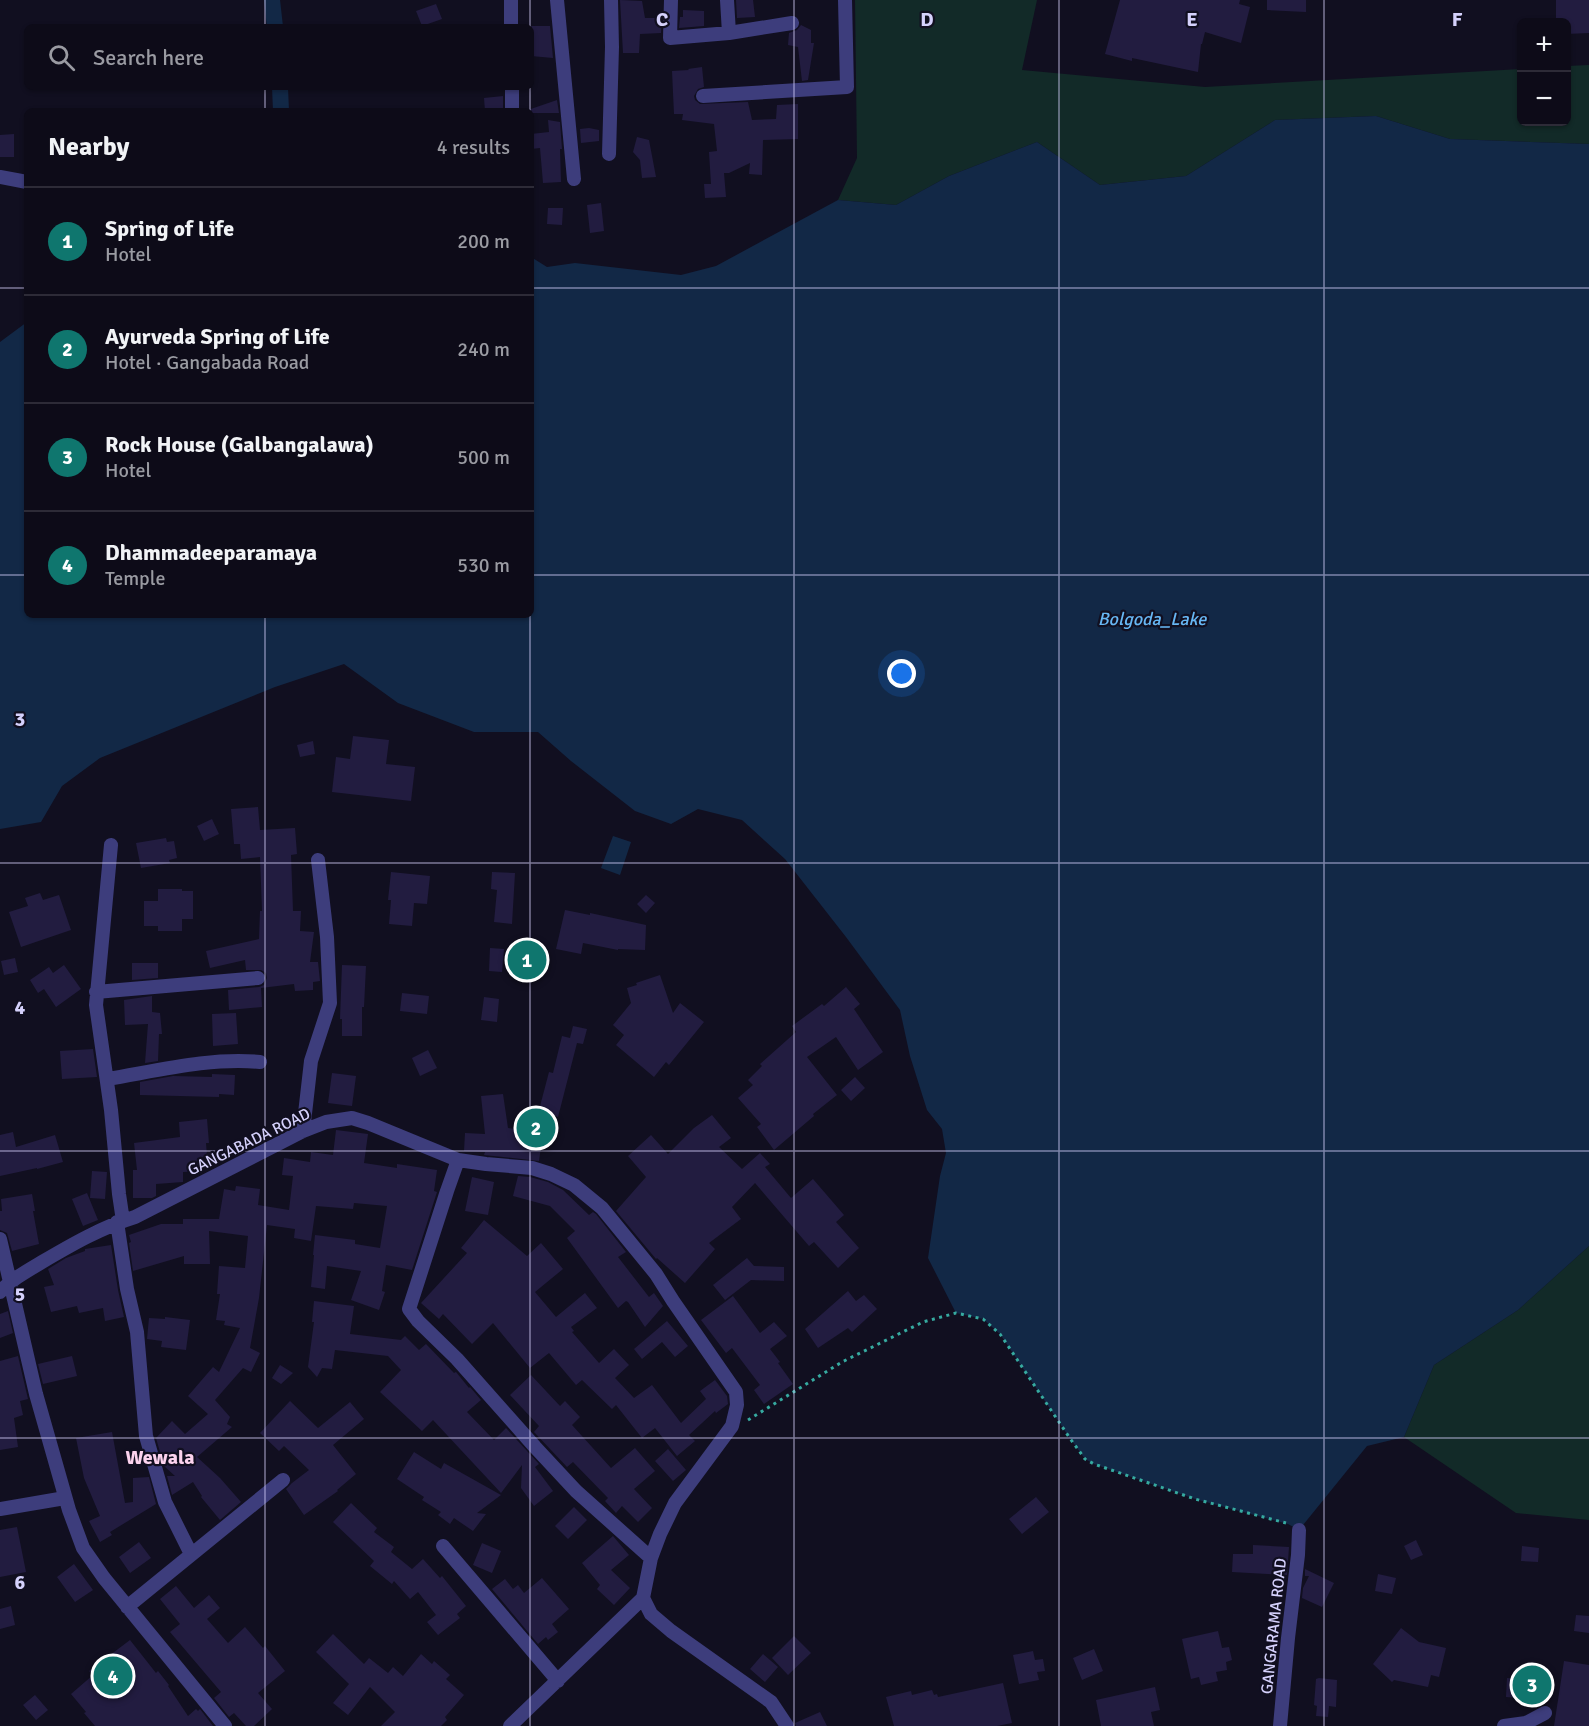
<!DOCTYPE html>
<meta charset="utf-8">
<style>
:root{--surface:#0d0b18;--page:#1b1925;--text:#f1f3f6;--muted:#9a9ba2;--line:#2d2b37;--accent:#0f766e}
body{margin:0;font-family:Signika,sans-serif;background:var(--page);color:var(--text)}
.controls{position:absolute;right:18px;top:18px;display:grid;overflow:hidden;border-radius:9px;box-shadow:0 2px 4px #0004}
.controls button{width:54px;height:54px;display:grid;place-items:center;padding:0;border:0;border-bottom:2px solid var(--line);background:var(--surface);color:var(--text);font:30px sans-serif}
.you{position:absolute;left:902px;top:674px;width:21px;height:21px;margin:-15px;border:4px solid #fff;border-radius:50%;background:#1a73e8;box-shadow:0 0 0 9px #1a73e833}
.badge{display:grid;place-items:center;width:39px;height:39px;border-radius:50%;background:var(--accent);color:#fff;font-size:20px;font-weight:700}
.pin{position:absolute;translate:-50% -50%;border:3px solid #fff;box-shadow:0 2px 6px #0006}
.list{margin:0;padding:0;list-style:none}
h2{display:flex;justify-content:space-between;align-items:center;height:78px;margin:0;padding:0 24px;font-size:26px}
h2 small{font-size:20px;font-weight:400;color:var(--muted)}
.list li{display:grid;grid-template-columns:39px 1fr auto;gap:18px;align-items:center;box-sizing:border-box;height:108px;padding:0 24px;border-top:2px solid var(--line)}
.list b{display:block;font-size:22px;white-space:nowrap}
.list p{margin:0;font-size:20px;white-space:nowrap;color:var(--muted)}
.list em{font-size:20px;font-style:normal;color:var(--muted)}
.icon{flex:none;width:33px;height:33px;fill:none;stroke:currentColor;stroke-width:2;stroke-linecap:round;stroke-linejoin:round}
.map{position:relative;flex:none;width:1589px;height:1726px;overflow:hidden}
.search{position:absolute;background:var(--surface);box-shadow:0 2px 4px #0004;left:24px;top:24px;width:510px;height:66px;display:flex;align-items:center;gap:15px;box-sizing:border-box;padding:0 21px;border-radius:9px;color:var(--muted);font-size:22px}
.panel{position:absolute;background:var(--surface);box-shadow:0 2px 4px #0004;left:24px;top:108px;width:510px;height:510px;border-radius:9px}
.map>svg:first-child{display:block}
</style>
<div class="map">
<svg width="1589" height="1726" viewBox="0 0 1589 1726">
<rect width="100%" height="100%" fill="#110f20"/>
<path fill="#122a28" d="M855,0H1037L1022,70L1205,87L1521,69L1522,122H1566L1567,66L1589,65V144L1450,139L1376,116L1275,120L1186,176L1100,185L1037,142L949,176L896,205L838,200L857,158Z
M1589,1246V1520L1516,1513L1404,1437L1434,1365L1518,1310Z"/>
<path fill="#122846" d="M1376,116L1450,139L1589,144V1246L1518,1310L1434,1365L1404,1437L1367,1446L1299,1530L1288,1524L1195,1499L1094,1464L1085,1459L1069,1437L1000,1334L983,1319L956,1313L928,1258L940,1176L946,1153L942,1129L927,1110L910,1056L900,1010L846,937L785,859L742,820L698,809L671,824L635,811L571,761L538,732H474L398,703L344,664L275,687L100,758L62,786L41,822L0,829V342L27,322V615H531V257L547,267L575,263L681,275L716,266L838,200L896,205L949,176L1037,142L1100,185L1186,176L1275,120Z
M613,836L631,842L620,875L601,868Z"/>
<g fill="none" stroke-linecap="round" stroke-linejoin="round">
<path stroke="#122846" stroke-width="16" d="M272,0L275,27
M280,87L281,111"/>
</g>
<path fill="#221c40" d="M620,0L642,1L645,18H662L661,33L640,34L639,53H623Z
M736,0H753L755,17L737,18Z
M1120,0H1240L1239,4L1250,7L1241,43L1205,32L1202,44H1201L1198,72L1132,58V61L1105,54Z
M1267,0H1306V12L1267,10Z
M1556,0H1589V33L1566,34V22H1556Z
M436,4L442,19L422,26L416,11Z
M683,10L704,11V26L679,28L680,17H683Z
M801,25L811,30V43H814L808,80L802,81L798,47L788,45L789,33L797,30Z
M531,26H550L553,58L531,56Z
M702,67L704,87L698,89L694,96L695,100L700,104L748,102L752,120L776,119L777,105L798,104V139L763,140L762,175L749,174L750,163L729,173H724L726,197L705,198L704,184H711L709,152L717,151L714,124L682,120L683,114H674L672,71L689,70L688,69Z
M503,96V111H485L484,98Z
M557,100L559,113H531V111H525Z
M548,120L560,122L562,149H560L561,182L543,183L540,148L531,149V134L549,132Z
M589,128L599,130V141L581,143L580,129Z
M14,134V157H0V135Z
M637,137L649,140L656,177L642,178L640,160L633,152Z
M601,203L604,231L590,233L587,205Z
M548,208H563L562,225L547,224Z
M353,736L389,740L386,764L415,767L411,801L332,792L336,757L350,759Z
M313,741L315,754L300,757L297,745Z
M258,807L260,830L295,828L297,854L291,855L293,911H301L300,931L314,932L310,962H318L320,981L313,982V990L295,991L294,984L261,988L262,1007L229,1010L228,990L259,987L264,985L267,978L266,973L261,970H246L245,960L210,968L206,951L259,939L260,911H262L260,857L241,859L240,844H234L231,809Z
M212,819L219,834L204,841L197,826Z
M166,838L167,842L174,841L177,858L169,860L170,863L141,868L136,843Z
M391,872L430,876L427,904L414,903L412,926L389,924L391,900H388Z
M492,872L515,873L512,924L494,922L497,890L491,889Z
M158,889H182V891H193V919H182V931H158V926H144V901H158Z
M40,893L43,900L59,895L71,930L21,947L9,912L28,906L25,898Z
M646,895L655,903L646,913L637,904Z
M565,910L590,915V913L646,925L645,950L618,949V950L583,943L581,954L556,949Z
M490,948L504,949L502,972L489,971Z
M15,958L18,972L4,975L1,961Z
M132,963H158V978L132,980Z
M64,965L81,989L56,1007L44,989L38,993L30,980L49,967L53,973Z
M342,965L366,966L364,1007H362V1036H342V1019H340Z
M660,975L673,1013L680,1003L704,1022L669,1065L666,1062L654,1077L616,1045L624,1035L613,1025L631,1003L627,988L637,985L636,983Z
M846,987L860,1004L854,1009L883,1052L858,1070L836,1037L807,1057L837,1095L813,1114L814,1116L774,1150L757,1127L761,1124L738,1098L753,1085L748,1080L762,1066L760,1064L796,1032L792,1026L822,1004L824,1006Z
M402,993L429,996L427,1014L400,1011Z
M152,996V1012L160,1013L162,1034H159L158,1061L145,1063L148,1024L125,1025L124,1000Z
M484,997L499,999L497,1022L481,1020Z
M236,1013L238,1044L213,1046L212,1014Z
M573,1026L587,1029L583,1044L577,1043L558,1117L539,1110L549,1072L553,1073L562,1036L570,1038Z
M93,1049L97,1077L62,1079L60,1051Z
M428,1050L437,1068L420,1076L412,1058Z
M332,1073L356,1076L352,1106L328,1103Z
M212,1074L235,1075L234,1095L219,1094V1097L140,1095V1082L173,1076L212,1077Z
M855,1077L865,1088L851,1101L841,1090Z
M503,1094L508,1128L543,1133L539,1161L484,1155L485,1152L464,1151L465,1133L485,1134L481,1096Z
M712,1115L731,1138L719,1147L742,1169L760,1153L770,1164L765,1167L791,1198L813,1179L844,1215L836,1222L859,1248L838,1268L814,1242L809,1246L755,1183L732,1207L741,1219L709,1243L715,1249L685,1283L657,1258L656,1259L616,1211L646,1177L628,1156L651,1135L668,1154L694,1128Z
M207,1119L209,1143H206L207,1156L202,1157L203,1171L183,1172V1182L156,1184V1196L152,1198H133V1170H137L134,1143L180,1137L179,1122Z
M336,1130L368,1134L364,1163L397,1168V1164L437,1170L434,1191L437,1192L412,1270L386,1265L382,1291L385,1292L379,1310L351,1300L361,1271L327,1266L325,1289L311,1287L314,1255H313L315,1235L355,1240V1244L380,1248L387,1206L354,1203L353,1209L316,1206L311,1241L294,1238L295,1229L267,1225L259,1298L250,1348L260,1353L251,1372L243,1368L215,1400L230,1417L227,1424L232,1427L197,1457L220,1478L241,1502L220,1520L201,1497L202,1496L193,1482L172,1495L167,1476H175L164,1466L156,1438L172,1421L185,1434L208,1414L188,1396L213,1367L219,1372L240,1328L224,1325L225,1321L216,1320L220,1294H217L219,1266L245,1268L248,1236L209,1231L210,1264H184V1256L133,1271L129,1243L131,1242L129,1235L161,1224H183V1219H219L224,1189L235,1191L236,1186L260,1189L258,1205L289,1210L293,1176L282,1175L284,1158L310,1162L311,1152L333,1155Z
M13,1132L16,1147L55,1135L63,1162L37,1169V1168L0,1176V1135Z
M92,1171L107,1172L105,1199L90,1198Z
M518,1176L530,1177L548,1182L563,1190L589,1215L593,1212L596,1214L626,1252L618,1257L649,1297L654,1293L663,1306L645,1327L628,1302L626,1301L618,1308L567,1238L575,1231L550,1206L513,1196Z
M472,1177L494,1182L488,1215L465,1211Z
M87,1193L98,1220L83,1226L72,1199Z
M32,1194L35,1211H33L39,1244L12,1251L7,1233L0,1230V1211H2L1,1199Z
M484,1220L527,1256L541,1243L563,1269L535,1292L556,1317L585,1293L597,1308L571,1327L574,1331L572,1332L599,1363L614,1349L629,1365L615,1378L634,1398L652,1385L681,1423L706,1399L700,1391L715,1380L727,1396L728,1404L716,1413L715,1411L689,1435L695,1441L677,1456L655,1428L642,1438L616,1405L612,1409L582,1380L576,1385L549,1353L530,1368L493,1323L472,1344L443,1314L439,1319L421,1303L467,1253L461,1248Z
M111,1245L118,1290L124,1317L105,1321L103,1308L79,1313L77,1306L51,1312L44,1287L54,1285L48,1269L66,1258L85,1251V1249Z
M747,1258L754,1266L784,1267V1281L751,1280L725,1300L713,1285Z
M848,1291L856,1301L864,1295L877,1309L852,1332L848,1328L818,1348L805,1329Z
M733,1296L760,1333L774,1322L787,1336L770,1349L780,1362L778,1363L793,1384L764,1404L754,1390L760,1385L732,1348L726,1353L701,1320Z
M314,1301L354,1306L350,1334L401,1340L405,1336L419,1350L426,1344L454,1373L456,1372L469,1388L470,1387L481,1400L467,1412L494,1440L506,1428L539,1464L535,1467L553,1491L534,1506L521,1488L522,1465L501,1493L433,1420L422,1431L380,1392L401,1370L388,1356L335,1350L332,1369L322,1368L317,1377L308,1367L314,1322H312Z
M8,1311L13,1333L0,1338V1314Z
M165,1317L190,1320L186,1350L161,1347L162,1341L147,1339L149,1318L165,1319Z
M667,1321L688,1346L675,1357L662,1342L642,1359L634,1349Z
M18,1356L28,1399L20,1401L23,1415L14,1418L18,1447L0,1450V1361Z
M72,1356L77,1376L43,1384L38,1364Z
M280,1365L293,1373L281,1384L272,1378Z
M531,1375L560,1406L565,1401L580,1417L572,1425L611,1468L635,1448L655,1471L634,1489L652,1508L638,1522L622,1506L616,1513L605,1501L608,1498L573,1462L567,1467L534,1432L539,1426L510,1395Z
M290,1401L318,1428L350,1402L364,1419L333,1445L356,1474L337,1490L338,1491L304,1515L286,1489L292,1483L309,1470L284,1446L279,1451L260,1433Z
M112,1432L125,1503L133,1502V1478L149,1477L156,1504L110,1532L112,1535L100,1542L89,1521L100,1516L84,1478L76,1438Z
M668,1449L686,1470L673,1481L655,1461Z
M414,1452L441,1469L444,1463L501,1495L477,1513L486,1514L473,1531L454,1518L450,1524L438,1515L441,1512L422,1500L424,1497L397,1479Z
M1036,1497L1049,1512L1022,1534L1009,1519Z
M351,1503L377,1528L374,1532L394,1547L391,1552L412,1569L423,1559L440,1578L442,1576L466,1606L457,1614L460,1618L438,1635L427,1622L436,1615L418,1592L410,1599L394,1581L392,1584L370,1566L374,1561L333,1522Z
M574,1507L587,1520L568,1539L555,1526Z
M17,1527L26,1572L0,1577V1530Z
M613,1536L629,1555L611,1570L630,1588L614,1605L597,1589L600,1585L582,1563Z
M1416,1540L1423,1555L1411,1560L1404,1546Z
M139,1542L151,1558L130,1573L119,1557Z
M482,1543L501,1551L492,1573L473,1565Z
M1253,1545L1289,1547L1287,1575L1232,1572L1233,1554H1253Z
M1522,1546L1539,1548L1538,1562L1521,1561Z
M74,1564L93,1590L75,1602L57,1577Z
M1305,1569L1334,1583L1322,1607L1302,1598L1303,1588L1309,1576H1305Z
M1378,1574L1396,1578L1392,1594L1375,1591Z
M542,1578L569,1609L552,1624L558,1632L548,1640L546,1637L538,1644L492,1589L505,1579L513,1589L518,1585L524,1593Z
M176,1586L194,1608L209,1595L220,1608L207,1619L228,1643L245,1627L263,1648L265,1646L285,1671L258,1693L272,1709L254,1726H246L234,1713L229,1717L214,1698L221,1692L170,1632L180,1624L160,1599Z
M11,1606L15,1625L0,1629V1609Z
M1576,1615L1589,1616V1633L1574,1631Z
M1401,1628L1419,1642L1446,1648L1439,1677L1431,1675L1428,1687L1394,1680L1392,1682L1373,1664Z
M1218,1631L1222,1648L1229,1647L1232,1660L1226,1662L1227,1670L1216,1672L1218,1681L1201,1685L1199,1677L1191,1679L1182,1639Z
M333,1634L364,1664L369,1658L388,1673L393,1667L403,1676L421,1654L432,1664L434,1661L450,1675L446,1679L464,1695L445,1717L447,1720L441,1726H381L395,1712L370,1687L348,1715L333,1703L349,1684L316,1652Z
M794,1636L811,1653L788,1675L772,1658Z
M130,1640L156,1673L158,1671L169,1685L168,1686L188,1716L196,1709L198,1711L200,1709L213,1726H95L84,1713L86,1712L71,1694L93,1675L89,1671Z
M1094,1649L1103,1671L1082,1680L1073,1658Z
M1033,1651L1035,1660L1043,1659L1045,1671L1037,1672L1039,1680L1019,1684L1013,1655Z
M763,1654L778,1667L765,1682L750,1669Z
M1564,1661L1589,1665V1726H1554Z
M1319,1678L1337,1680L1336,1707L1329,1706L1328,1717L1316,1716L1317,1706L1314,1705L1316,1679Z
M1507,1678L1533,1680L1531,1699L1506,1697Z
M1003,1683L1012,1723L997,1726H894L886,1697L911,1691L912,1695L932,1690L934,1695L937,1694L938,1697Z
M1155,1687L1160,1710L1151,1712L1154,1726H1101L1096,1700Z
M35,1695L48,1710L36,1720L23,1705Z
M820,1712L827,1726H796L795,1723Z"/>
<g fill="none" stroke-linecap="round" stroke-linejoin="round">
<path stroke="#36aaa0" stroke-width="3" stroke-dasharray="3 4.5" stroke-linecap="butt" d="M748,1420L842,1362L923,1322L956,1313L983,1319L1000,1334L1069,1437L1085,1459L1094,1464L1195,1499L1286,1523"/>
<path stroke="#3d3d7c" stroke-width="14" d="M511,0V27
M557,0L574,179
M671,0L670,38L729,33L792,23
M727,0L729,33
M512,87V111
M703,96L847,87L845,0
M609,154L612,47L611,0
M0,177L27,182
M111,845L96,1005L111,1110L119,1194L123,1221
M96,992L258,978
M107,1079C156,1071 211,1057 260,1062
M303,1131L311,1061L330,1003L327,937L318,860
M458,1160L447,1191L409,1309L418,1321L457,1359L535,1447L576,1491L651,1558
M117,1222L127,1289L137,1332L146,1436L165,1502L191,1554
M0,1239L36,1394L69,1510L83,1548L104,1578L225,1726
M0,1292C12,1279 27,1271 42,1262C71,1245 102,1227 135,1217L303,1131L326,1122L352,1118L368,1123L458,1160L486,1164L532,1168L551,1174L574,1185L602,1208L656,1274L673,1301L736,1392L737,1405L732,1426L675,1503L660,1534L651,1558L643,1598L651,1614L671,1631L771,1702L787,1726
M0,1509L65,1498
M443,1546L558,1681
M127,1607L283,1480
M510,1726L643,1598
M1280,1726L1288,1638L1298,1555L1299,1530
M1504,1726L1526,1723L1545,1713"/>
</g>
<path fill="none" stroke="#d5d1fc" stroke-width="1.5" stroke-opacity="0.55" d="M265,0V27M530,0V27M794,0V1726M1059,0V1726M1324,0V1726M265,87V111M530,87V111M0,288H27M531,288H1589M0,575H27M531,575H1589M265,615V1726M530,615V1726M0,863H1589M0,1151H1589M0,1438H1589"/>
<g text-anchor="middle" dominant-baseline="central" stroke-width="4.5" stroke-linejoin="round" paint-order="stroke">
<g font-size="16" fill="#d5d1fc" stroke="#110f20">
<text transform="translate(249 1142) rotate(-26)">GANGABADA ROAD</text>
<text transform="translate(1274 1626) rotate(-84)">GANGARAMA ROAD</text>
</g>
<g font-size="18" font-style="italic" fill="#67b7f4" stroke="#110f20">
<text x="1152" y="619">Bolgoda_Lake</text>
</g>
<g font-size="20" font-weight="bold" fill="#fcd3ee" stroke="#110f20">
<text x="160" y="1457">Wewala</text>
</g>
</g>
<g font-size="20" text-anchor="middle" font-weight="bold" fill="#d5d1fc" stroke="#110f20" stroke-width="4.5" stroke-linejoin="round" paint-order="stroke">
<text x="662" y="26">C</text>
<text x="927" y="26">D</text>
<text x="1192" y="26">E</text>
<text x="1457" y="26">F</text>
<text x="20" y="726">3</text>
<text x="20" y="1014">4</text>
<text x="20" y="1301">5</text>
<text x="20" y="1589">6</text>
</g>
</svg>
<div class="controls">
<button>+</button>
<button>−</button>
</div>
<div class="you"></div>
<div class="pin badge" style="left:527px;top:960px">1</div>
<div class="pin badge" style="left:536px;top:1128px">2</div>
<div class="pin badge" style="left:1532px;top:1685px">3</div>
<div class="pin badge" style="left:113px;top:1676px">4</div>
<div class="search"><svg class="icon" aria-label="search" viewBox="0 0 24 24"><circle cx="10" cy="10" r="6"/><path d="M15 15l6 6"/></svg>Search here</div>
<section class="panel">
<h2>Nearby<small>4 results</small></h2>
<ul class="list">
<li><span class="badge">1</span><div><b>Spring of Life</b><p>Hotel</p></div><em>200 m</em></li>
<li><span class="badge">2</span><div><b>Ayurveda Spring of Life</b><p>Hotel · Gangabada Road</p></div><em>240 m</em></li>
<li><span class="badge">3</span><div><b>Rock House (Galbangalawa)</b><p>Hotel</p></div><em>500 m</em></li>
<li><span class="badge">4</span><div><b>Dhammadeeparamaya</b><p>Temple</p></div><em>530 m</em></li>
</ul>
</section>
</div>
